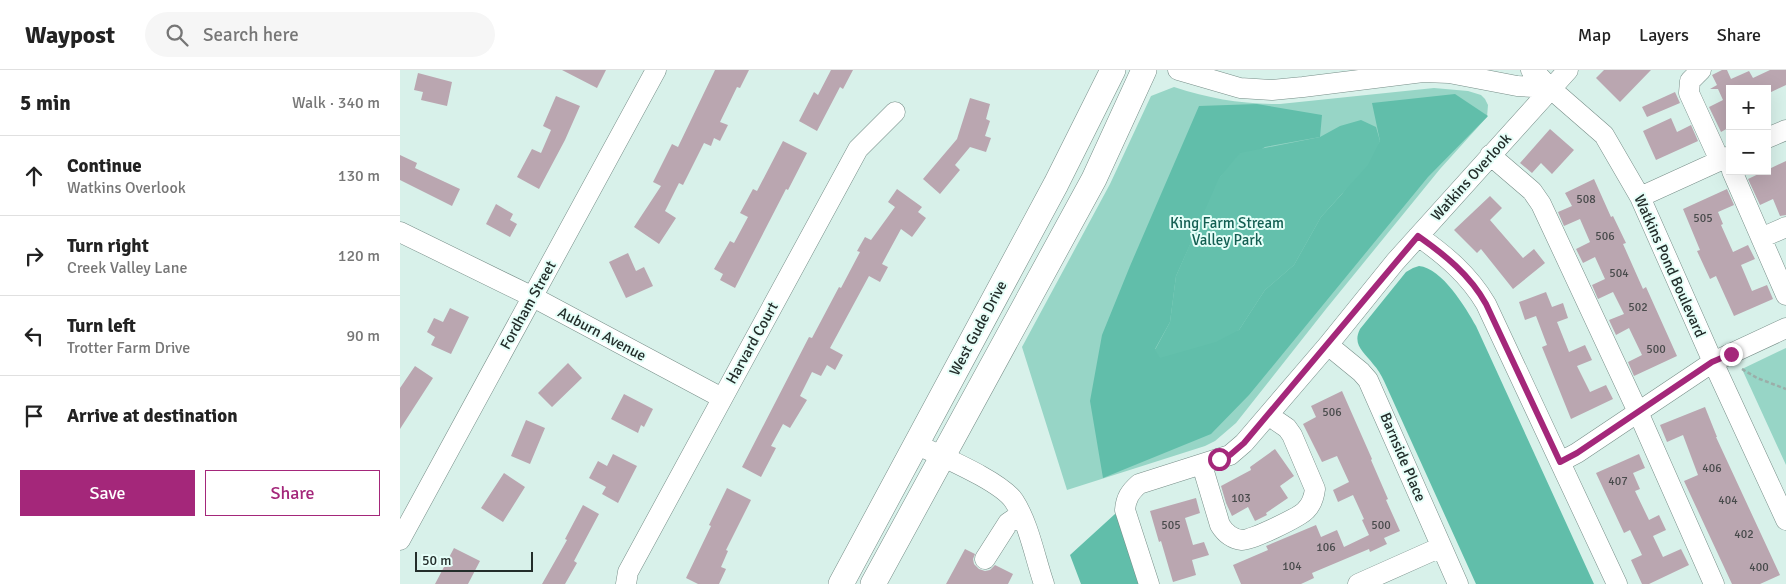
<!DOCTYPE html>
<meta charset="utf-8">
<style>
:root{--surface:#fff;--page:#f6f6f6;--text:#222;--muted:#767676;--line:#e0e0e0;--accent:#a4277a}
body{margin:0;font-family:Signika,sans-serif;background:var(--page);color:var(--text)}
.controls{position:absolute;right:15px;top:15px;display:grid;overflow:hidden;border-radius:0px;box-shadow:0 5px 20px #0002}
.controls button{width:45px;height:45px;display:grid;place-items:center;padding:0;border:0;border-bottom:1px solid var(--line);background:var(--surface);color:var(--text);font:25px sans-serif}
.scale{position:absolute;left:15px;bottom:12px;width:118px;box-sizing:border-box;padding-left:5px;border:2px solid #232d2a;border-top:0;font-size:14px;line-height:18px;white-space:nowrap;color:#232d2a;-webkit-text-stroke:4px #e5fef8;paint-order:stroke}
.stop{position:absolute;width:15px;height:15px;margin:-11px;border:4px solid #a4277a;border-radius:50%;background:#fff}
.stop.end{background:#a4277a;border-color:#fff;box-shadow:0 1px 5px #0008}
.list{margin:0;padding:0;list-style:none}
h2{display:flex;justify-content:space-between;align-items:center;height:65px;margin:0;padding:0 20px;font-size:21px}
h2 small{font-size:16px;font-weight:400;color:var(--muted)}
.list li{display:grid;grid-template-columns:32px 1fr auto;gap:15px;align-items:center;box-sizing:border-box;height:80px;padding:0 20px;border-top:1px solid var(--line)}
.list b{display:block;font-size:19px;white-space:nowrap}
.list p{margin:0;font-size:16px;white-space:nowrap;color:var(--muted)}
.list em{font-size:16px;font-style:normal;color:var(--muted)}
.actions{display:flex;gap:10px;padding:15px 20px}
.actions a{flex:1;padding:11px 0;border:1px solid var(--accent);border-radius:0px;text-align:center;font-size:18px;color:var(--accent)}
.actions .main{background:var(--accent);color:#fff}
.icon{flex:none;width:28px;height:28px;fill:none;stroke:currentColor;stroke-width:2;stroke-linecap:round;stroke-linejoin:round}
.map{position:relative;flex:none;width:1386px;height:514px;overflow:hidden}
header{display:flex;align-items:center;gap:30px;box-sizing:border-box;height:70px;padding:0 25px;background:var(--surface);border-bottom:1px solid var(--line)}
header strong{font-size:24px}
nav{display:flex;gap:28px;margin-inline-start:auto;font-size:18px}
.search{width:350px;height:45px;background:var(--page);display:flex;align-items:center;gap:12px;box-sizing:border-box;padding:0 18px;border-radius:28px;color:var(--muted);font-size:19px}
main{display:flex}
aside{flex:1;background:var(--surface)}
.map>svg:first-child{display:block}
</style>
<header>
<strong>Waypost</strong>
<div class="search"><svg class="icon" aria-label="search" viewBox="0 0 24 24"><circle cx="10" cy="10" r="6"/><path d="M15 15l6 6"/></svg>Search here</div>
<nav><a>Map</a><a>Layers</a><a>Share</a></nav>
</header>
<main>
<aside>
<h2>5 min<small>Walk · 340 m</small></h2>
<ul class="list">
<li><svg class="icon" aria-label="ahead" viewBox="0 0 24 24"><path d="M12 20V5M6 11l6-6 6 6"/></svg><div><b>Continue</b><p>Watkins Overlook</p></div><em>130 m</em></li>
<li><svg class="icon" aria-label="right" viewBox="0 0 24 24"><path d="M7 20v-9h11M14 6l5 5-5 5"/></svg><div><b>Turn right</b><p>Creek Valley Lane</p></div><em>120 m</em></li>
<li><svg class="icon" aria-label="left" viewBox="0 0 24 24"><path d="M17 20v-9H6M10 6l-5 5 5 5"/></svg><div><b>Turn left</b><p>Trotter Farm Drive</p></div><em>90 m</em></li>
<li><svg class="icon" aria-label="arrive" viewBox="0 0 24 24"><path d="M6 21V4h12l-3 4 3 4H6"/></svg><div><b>Arrive at destination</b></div></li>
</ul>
<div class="actions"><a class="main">Save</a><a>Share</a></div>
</aside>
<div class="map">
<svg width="1386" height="514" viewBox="0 0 1386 514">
<rect width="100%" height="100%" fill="#d8f1ea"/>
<path fill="#97d5c6" d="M774,17C811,29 841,34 880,34L1034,18L1068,21L1081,25L1085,29L1088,35L1087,47L1040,99L926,239L836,353L815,371L805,376L667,420L622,277L710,114L751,26Z
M1386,278V395L1342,299Z"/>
<path fill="#61beaa" d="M1055,24L1088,46L1028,107L849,325L811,364L703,408L690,331L702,265L730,196L799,36L857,34L922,45L920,67L865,77L821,106L776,206L770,252L755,279L839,260L865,220L894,195L921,147L942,124L980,71L972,33Z
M1019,196C1042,198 1066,238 1076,256L1194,514H1076L984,311C981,305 978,299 973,294C964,282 952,275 960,259L1006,202L1013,198Z
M715,444L727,449L749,514H681L670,485Z"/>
<path fill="#64c0ac" d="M961,50L976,57L980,71L968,95L921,147L894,195L865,220L839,260L816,272L760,288L755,280L770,252L776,206L819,108L840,83L920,67L940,56Z"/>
<path fill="#baa6b0" d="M162,0H206L197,18Z
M315,0H349L340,18L337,17L320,52L328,55L320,71L314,68L311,76L304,73L283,115L279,113L265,141L276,148L259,174L234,157L261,116L253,112L272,74L278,77Z
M431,0H453L443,19L440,17L417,61L399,51L414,22L418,25Z
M1204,0H1251L1220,32L1196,8Z
M1322,0H1327L1331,9L1349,1L1353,8L1370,0H1386V15L1367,24V19H1330V57L1321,62L1309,37L1323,30L1318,19H1310L1317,15L1312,5Z
M18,3L52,12L47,36L21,30L23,22L14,20Z
M1275,22L1280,33L1247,47L1242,37Z
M156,26L180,36L165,70L139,119L117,107L132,79L141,83L151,60L143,56Z
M570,28L590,34L586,49L590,51L585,66L591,68L586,82L570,77L555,95L560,100L540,124L523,109L557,69Z
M1271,48L1277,62L1291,55L1298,71L1256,90L1243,61Z
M1150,59L1174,80L1152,104L1141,93L1132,103L1120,93Z
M383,71L407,83L388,120L386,119L335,218L320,210L323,204L314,199L330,171L334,173L348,147L340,143L353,119L357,121Z
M0,85L17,93L15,98L60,119L52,136L0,110Z
M1386,91V145L1380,146L1373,129L1360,135L1348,109Z
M1194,109L1211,147L1213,146L1226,173L1223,174L1243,219L1246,217L1277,286L1234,306L1228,292L1242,285L1229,258L1216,265L1209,250L1224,244L1213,222L1198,229L1192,215L1205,209L1195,187L1183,193L1176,179L1190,172L1180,149L1164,156L1158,142L1172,136L1165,123Z
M497,119L522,137L518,142L526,148L512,167L501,159L482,194L488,197L480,212L469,206L430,278L443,285L435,300L427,295L421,306L412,302L400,326L407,330L390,358L383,354L371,376L376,378L361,407L342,397L409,267L412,268L439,217L441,218L460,182L457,181L465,167L471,170L495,137L488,132Z
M1327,119L1334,135L1318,142L1323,154L1321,155L1333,182L1348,175L1355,189L1341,195L1352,221L1367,215L1373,229L1334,246L1316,206L1310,209L1297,181L1300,180L1283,139Z
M1090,126L1102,138L1090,150L1123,188L1134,179L1145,193L1113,219L1081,179L1077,183L1054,160Z
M96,134L113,144L110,150L117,154L110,167L86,154Z
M228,183L236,201L244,197L253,216L226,228L209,192Z
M1146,222L1152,237L1163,233L1168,248L1157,252L1169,282L1185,275L1192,290L1177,296L1190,322L1206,315L1213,329L1171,349L1142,277L1147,275L1136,246L1125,250L1119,232Z
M50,238L69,247L51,284L31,275L35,267L27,262L34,248L43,252Z
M168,293L182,308L152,337L138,323Z
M15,296L33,308L0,359V318Z
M942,321L972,389L971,390L988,429L986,430L1000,461L984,468L987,474L970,482L969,479L912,503L914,508L901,514H841L833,495L868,480L866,476L916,455L921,467L937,460L944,477L969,465L962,450L964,449L953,425L938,432L933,420L949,412L937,386L922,392L903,354L916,347L911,336Z
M224,324L253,339L244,357L241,355L238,363L211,349Z
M1305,337L1317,367H1316L1380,505L1360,514H1332L1284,411L1298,405L1283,365L1267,372L1260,355Z
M126,350L145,358L130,394L111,386Z
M875,379L894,406L880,416L888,428L866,443L867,445L855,451L848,437L832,446L826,433L821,416L851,400L850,397Z
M213,384L237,396L218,433L202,424L206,417L189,408L198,391L207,396Z
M1239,384L1245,398L1233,403L1240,419L1235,421L1249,450L1259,445L1266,460L1253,466L1263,487L1281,479L1289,495L1249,514H1242L1231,490L1242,485L1230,460L1224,463L1196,403Z
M104,403L125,417L103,452L81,438Z
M327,418L351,430L326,480L328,481L321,497L326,499L319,514H298L286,508L311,456L309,455Z
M796,428L800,443L785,448L793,475L804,472L809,485L792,490L796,505L773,512L761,471L759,472L750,441Z
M183,435L199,444L174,491L177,493L165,514H142L167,470L165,469Z
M54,478L80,491L68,514H35Z
M565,479L575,484L573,489L574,494L579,499L585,501L590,500L595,495L613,504L608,514H546Z"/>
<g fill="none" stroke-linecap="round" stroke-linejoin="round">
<defs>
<path id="minor" d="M778,0L840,18L872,20L903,17L1023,2L1049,3L1117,16L1150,18
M1131,0L1135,2L1150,18L1204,65L1240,127L1313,292L1386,450
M1301,0L1290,11L1289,23L1320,91
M1367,68L1386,60
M1090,85L1132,121L1141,134L1238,342L1314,514
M1332,101L1386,225
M1240,127L1330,86
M0,162L133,227L322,328
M1018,166C1045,185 1069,205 1086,234L1217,514
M1361,168L1386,157
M928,275L961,302L968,310L1058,514
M516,374C540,386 601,411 614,431C629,454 635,488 644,514
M1160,392L1177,383L1313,292L1386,258
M802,395L820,455C825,463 832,469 842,470C850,471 900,447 906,440C912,434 914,427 915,419L892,365L887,358L868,345
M0,470L256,0
M585,489L608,453L621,444
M226,514L228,502L458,79L495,42
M749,514L725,440C726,428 730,422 739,414L830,385L844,373L928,275L995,192L1168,0
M958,514L1041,477"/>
<path id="major" d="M441,514L656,114L713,0
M473,514L694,109L744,0"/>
</defs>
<use href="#minor" stroke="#778e88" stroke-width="21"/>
<use href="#major" stroke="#778e88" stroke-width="26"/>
<path stroke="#9baea9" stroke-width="2.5" stroke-dasharray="4 2.5" stroke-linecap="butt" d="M1342,299L1357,308L1386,319"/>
<use href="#minor" stroke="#fff" stroke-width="20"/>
<use href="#major" stroke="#fff" stroke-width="25"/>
</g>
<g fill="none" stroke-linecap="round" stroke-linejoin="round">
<path stroke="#a4277a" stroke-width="6" d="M819,389L830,385L844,373L1018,166C1045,185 1070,205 1086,234L1160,392L1177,383L1312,292L1331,284"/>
</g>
<g text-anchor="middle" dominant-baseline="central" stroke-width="4" stroke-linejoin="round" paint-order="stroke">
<g font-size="12" fill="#494b4c">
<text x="1186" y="129">508</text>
<text x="1303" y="148">505</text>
<text x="1205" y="166">506</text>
<text x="1219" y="203">504</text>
<text x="1238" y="237">502</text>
<text x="1256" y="279">500</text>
<text x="932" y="342">506</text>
<text x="1312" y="398">406</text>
<text x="1218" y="411">407</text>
<text x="841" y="428">103</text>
<text x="1328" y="430">404</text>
<text x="771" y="455">505</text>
<text x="981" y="455">500</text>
<text x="1344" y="464">402</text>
<text x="926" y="477">106</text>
<text x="892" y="496">104</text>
<text x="1359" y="497">400</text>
</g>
<g font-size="15" fill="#232d2a" stroke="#e5fef8">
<text transform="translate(1071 107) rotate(-48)">Watkins Overlook</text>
<text transform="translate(1270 196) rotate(66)">Watkins Pond Boulevard</text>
<text transform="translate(128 235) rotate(-61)">Fordham Street</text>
<text transform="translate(578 258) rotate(-62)">West Gude Drive</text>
<text transform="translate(202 264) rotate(28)">Auburn Avenue</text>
<text transform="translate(352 273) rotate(-61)">Harvard Court</text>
<text transform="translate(1003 387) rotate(67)">Barnside Place</text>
</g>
<g font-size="15" fill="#135f52" stroke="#e5fef8">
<text x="827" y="153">King Farm Stream<tspan x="827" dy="17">Valley Park</tspan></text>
</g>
</g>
</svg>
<div class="controls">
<button>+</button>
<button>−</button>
</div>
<div class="scale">50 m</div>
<div class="stop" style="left:819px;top:389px"></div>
<div class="stop end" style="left:1331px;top:284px"></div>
</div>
</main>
